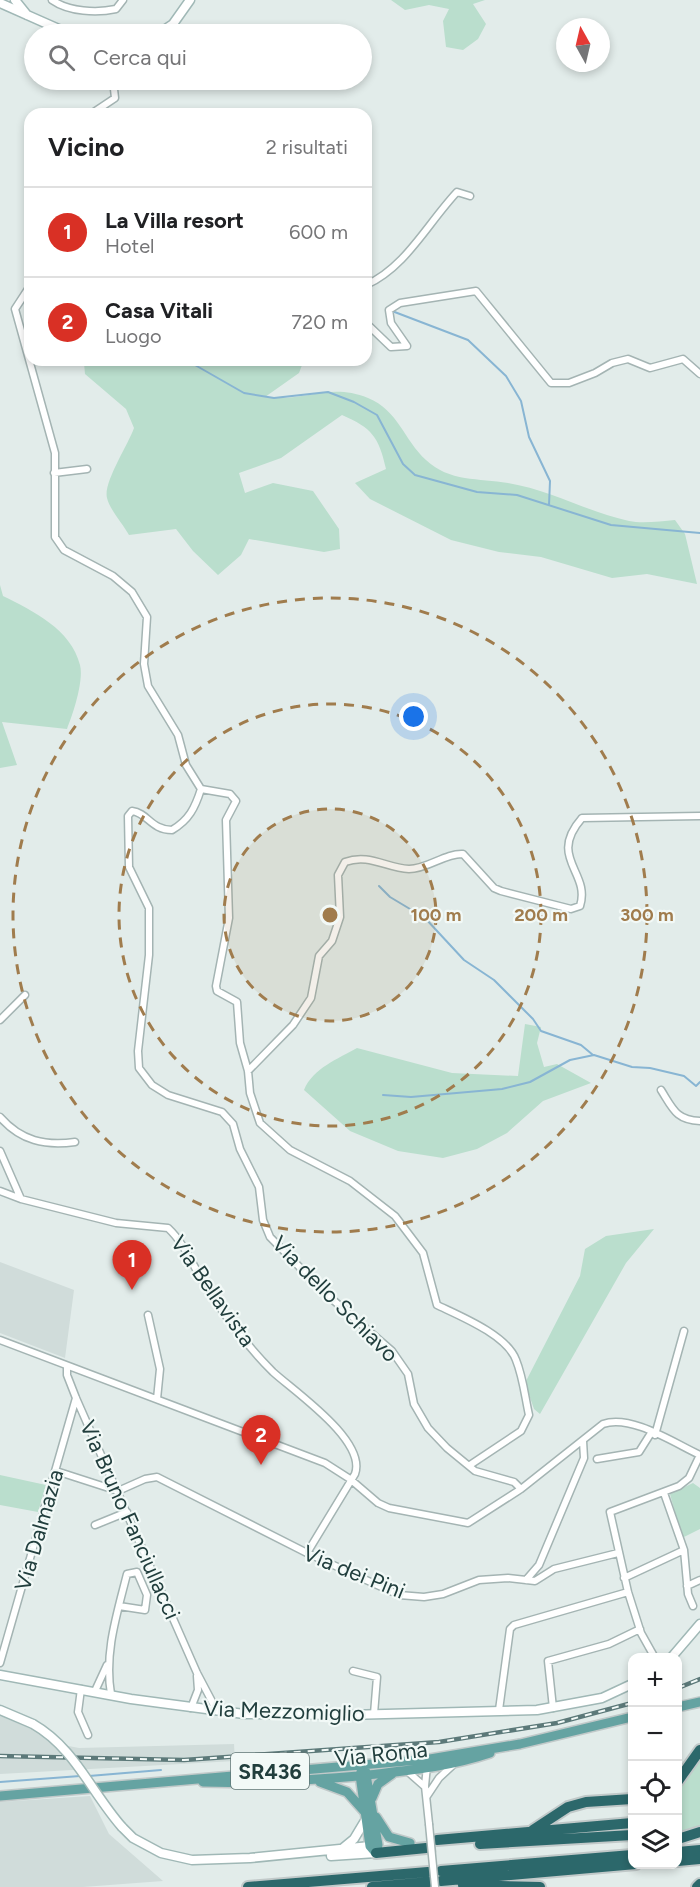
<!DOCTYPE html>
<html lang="it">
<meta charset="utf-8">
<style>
:root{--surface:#fff;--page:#f6f6f6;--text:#202124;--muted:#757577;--line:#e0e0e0;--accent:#d93025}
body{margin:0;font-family:Figtree,sans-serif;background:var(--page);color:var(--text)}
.controls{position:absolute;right:18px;bottom:18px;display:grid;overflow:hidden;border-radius:12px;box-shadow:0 3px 9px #0003}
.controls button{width:54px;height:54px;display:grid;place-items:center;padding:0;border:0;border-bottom:2px solid var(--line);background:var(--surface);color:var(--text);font:30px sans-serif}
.compass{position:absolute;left:556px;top:18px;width:54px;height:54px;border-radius:50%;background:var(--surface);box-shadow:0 3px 9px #0003;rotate:352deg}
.you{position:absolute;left:414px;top:717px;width:21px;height:21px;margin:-15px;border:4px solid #fff;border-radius:50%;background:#1a73e8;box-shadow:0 0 0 9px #1a73e833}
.badge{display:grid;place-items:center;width:39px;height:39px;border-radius:50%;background:var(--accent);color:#fff;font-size:20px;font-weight:700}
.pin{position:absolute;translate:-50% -50px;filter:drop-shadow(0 2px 3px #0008)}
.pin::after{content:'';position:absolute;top:32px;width:21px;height:18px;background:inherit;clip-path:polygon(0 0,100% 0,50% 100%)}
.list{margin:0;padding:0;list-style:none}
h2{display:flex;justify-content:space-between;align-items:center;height:78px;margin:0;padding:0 24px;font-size:26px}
h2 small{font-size:20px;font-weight:400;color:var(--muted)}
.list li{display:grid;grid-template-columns:39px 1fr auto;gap:18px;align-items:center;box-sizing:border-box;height:90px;padding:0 24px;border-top:2px solid var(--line)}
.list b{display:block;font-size:22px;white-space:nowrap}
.list p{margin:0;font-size:20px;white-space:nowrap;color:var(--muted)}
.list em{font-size:20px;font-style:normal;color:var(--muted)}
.icon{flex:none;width:33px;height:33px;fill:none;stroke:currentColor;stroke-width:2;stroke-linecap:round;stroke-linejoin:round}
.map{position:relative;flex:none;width:700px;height:1887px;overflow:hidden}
.search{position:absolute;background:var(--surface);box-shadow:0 3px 9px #0003;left:24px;top:24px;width:348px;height:66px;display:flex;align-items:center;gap:15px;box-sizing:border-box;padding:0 21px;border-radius:33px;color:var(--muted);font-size:22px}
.panel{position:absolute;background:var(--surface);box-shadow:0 3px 9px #0003;left:24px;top:108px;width:348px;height:258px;border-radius:18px}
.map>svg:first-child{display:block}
</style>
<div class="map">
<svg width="700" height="1887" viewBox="0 0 700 1887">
<rect width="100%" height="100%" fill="#e2ecea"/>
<path fill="#d0dcda" d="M0,1262L74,1290L65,1358L0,1333Z
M0,1716L36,1731L53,1743L79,1748L234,1744L235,1761L0,1774Z
M90,1796L109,1834L163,1881L83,1887H0V1802Z"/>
<path fill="#badecd" d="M391,0H485L473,4L486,24L478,39L463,50L446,47L443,21L449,9L429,5L405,10Z
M89,360H304L299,373L265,397C304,403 328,382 368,398C398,410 404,440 426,460C449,482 479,478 508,483C550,490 588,512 629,521C643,524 661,521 675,520L685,534L697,584L647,574L612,578L541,557L499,552L451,540L370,499L355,483L386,469C379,437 372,428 342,415L281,458L239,473L245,493L273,483L313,491L339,529L340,549L324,552L249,539L241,555L218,575L193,551L176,529L129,535C123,524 110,510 107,498C103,483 128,445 134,428L126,409L85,374L84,363Z
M0,585L3,596C33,611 71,629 80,665C84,681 73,714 67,729L2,722L17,765L0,768Z
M525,1024L541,1027L537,1043L544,1067L557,1064L591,1083L543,1101L507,1133L477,1149L443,1158L398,1151L350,1131L304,1090C313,1068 338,1059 357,1048L452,1073L518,1076Z
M654,1229L626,1263L540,1414L534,1409L525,1383L580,1276L585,1249L606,1236Z
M0,1475L46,1485L38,1512L0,1505Z
M693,1483L700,1488V1529L682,1538L670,1494Z
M700,1756V1828L678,1836V1788Z"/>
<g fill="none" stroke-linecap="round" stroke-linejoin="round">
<path stroke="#88b5d3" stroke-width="2" d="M392,311L468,340L506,376L521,401L529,437L550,481L549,505
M169,360L195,365L244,393L274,398L328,392L354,402L377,415L403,464L415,475L477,492L517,495L611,525L700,533
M379,886L390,897L425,918L464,960L494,980L533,1019L541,1031L581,1045L593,1055
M383,1095L411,1097L502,1089L530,1082L570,1060L594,1055L632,1067L650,1068L684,1076L696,1086L700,1082
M89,1776L161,1770
M0,1782L80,1776"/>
<path stroke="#bbc9c7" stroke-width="10" stroke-dasharray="10 5" stroke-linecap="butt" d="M426,1848L439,1847"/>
<defs>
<path id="street" d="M52,0C69,12 97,13 116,9L123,0
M91,114L115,98L113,80
M366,285C406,267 427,224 457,192L470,196
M30,286L15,309L55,453V537L64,550L113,576L132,592L147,617L144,664L148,686L178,735L186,765L201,789L230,794L236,801L226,820L229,918L216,986L217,991L237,1002L240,1043L248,1071L250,1093L260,1123L290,1150L350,1181L395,1216L423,1253L437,1305C460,1316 507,1335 516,1360C523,1377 525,1397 529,1415L521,1431L470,1465
M366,323L391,347L407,346L391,323L389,310L400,303L476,291L551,383H569L595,373L612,363L628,359L650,368L683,359L700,374
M54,473L87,469
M201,789C195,808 189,820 172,830C151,830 148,813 132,811L128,816L129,867L149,908V955L138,1051L139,1068L152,1085L168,1095L222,1112L233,1124L240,1149L259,1187L263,1220L270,1237L325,1293L392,1351L408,1374L414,1404L428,1428L447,1448L475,1471L514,1482L521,1489
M0,1020L25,995
M248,1071L293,1025L311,998L319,956L332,941L340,917L338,875L345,862C369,853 386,868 409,869C428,869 445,853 463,854L494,888L501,891L571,909L580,906C591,872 547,858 582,818L700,816
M661,1090C673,1109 676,1120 700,1121
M0,1117C21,1141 45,1146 75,1142
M0,1151L21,1199L116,1223L168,1228C185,1244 193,1266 205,1285C224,1315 248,1347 273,1372C295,1392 367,1441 355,1474L307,1553
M0,1191L21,1199
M148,1315L160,1369L157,1399
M0,1340L325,1463L350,1479L378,1503L389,1508L468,1523L521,1489L603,1424C631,1414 674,1443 700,1455
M67,1367V1375L76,1398L197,1673L217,1711
M655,1435L684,1331
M597,1459L639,1452L651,1433
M56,1471L118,1491L145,1479L157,1477L307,1553L399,1595L424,1597L443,1594L479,1580L508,1578L535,1581L554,1569L618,1553
M95,1525L127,1512
M684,1550L688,1594L693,1606
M624,1578L684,1550L664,1493
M526,1580L539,1565L584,1458L583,1441
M687,1586L700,1580
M655,1658L641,1633L628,1592L610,1512L679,1486L689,1478L700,1455
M0,1663L76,1398
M353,1671L377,1677L374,1714
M81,1689L78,1712L88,1735
M95,1691L107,1665
M111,1694C104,1653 117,1614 127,1574L137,1572L147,1595L145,1610L119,1606
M191,1708L198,1690L197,1676
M553,1708L548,1661L609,1644L640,1629
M499,1710L510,1629L514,1625L628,1592
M427,1766L425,1786L429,1824
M407,1771L424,1786
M427,1796L439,1778L453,1765"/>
<path id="secondary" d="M15,0L27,15
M0,3L70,34
M158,34L173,24L190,0
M671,1658L700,1624
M0,1675L131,1699L244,1714L347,1715L537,1710L602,1698L632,1684
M0,1710L33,1724
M122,1827L133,1838L161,1853L192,1860L250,1858L370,1846
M343,1848L354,1839L366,1819
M331,1856L376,1853"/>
<path id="primary" d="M678,1707L700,1702
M362,1769L360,1775L370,1846L376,1853
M365,1769L378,1845L376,1853
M203,1782C258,1784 313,1780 368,1775C411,1770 448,1767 490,1753
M320,1782L347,1792L364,1811
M0,1796L430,1759L520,1744L632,1717
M372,1798L378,1784L392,1774
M376,1817L389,1837L410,1843"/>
<path id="highway" d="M678,1781L700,1750
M533,1830L568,1807L586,1802L632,1799
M678,1839L700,1832
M437,1840L632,1823
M480,1844L632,1835
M678,1852L700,1850
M376,1853L426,1848
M678,1861L700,1859
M441,1871L632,1855
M441,1881L636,1864
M463,1885L540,1887
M248,1887L428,1872
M372,1887L429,1882
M697,1887L700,1884"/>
</defs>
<use href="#street" stroke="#a4b4b3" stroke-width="9"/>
<use href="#secondary" stroke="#a0b8b6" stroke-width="11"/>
<use href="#primary" stroke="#c1c9c9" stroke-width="12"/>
<use href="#highway" stroke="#c1c9c9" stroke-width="14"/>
<use href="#street" stroke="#fff" stroke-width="6"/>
<use href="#secondary" stroke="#fff" stroke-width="8"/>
<use href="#primary" stroke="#65a3a2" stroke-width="9"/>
<use href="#highway" stroke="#2c686b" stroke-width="10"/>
<defs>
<path id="rail" d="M678,1688L700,1679
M0,1756L184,1760L439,1742L557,1723L632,1703"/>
</defs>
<use href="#rail" stroke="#5c7979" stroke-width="4.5"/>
<use href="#rail" stroke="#f2f9f7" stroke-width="2" stroke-dasharray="7" stroke-linecap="butt"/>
<defs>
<path id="street-bridge" d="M429,1824L435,1887"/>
<path id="secondary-bridge" d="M33,1724C75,1748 91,1792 122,1827"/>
</defs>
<use href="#street-bridge" stroke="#a4b4b3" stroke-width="9" stroke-linecap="butt"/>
<use href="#secondary-bridge" stroke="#a0b8b6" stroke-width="11" stroke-linecap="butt"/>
<use href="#street-bridge" stroke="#fff" stroke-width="6"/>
<use href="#secondary-bridge" stroke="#fff" stroke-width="8"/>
</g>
<circle cx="330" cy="915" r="106" fill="#a07c4d" fill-opacity=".12"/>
<g fill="none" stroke="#a07c4d" stroke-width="3" stroke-dasharray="10 8">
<circle cx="330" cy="915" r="106"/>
<circle cx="330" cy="915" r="211"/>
<circle cx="330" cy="915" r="317"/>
</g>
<g text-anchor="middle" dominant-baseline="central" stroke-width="4.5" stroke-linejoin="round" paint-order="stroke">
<rect fill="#f2f9f7" stroke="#607675" stroke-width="1.5" x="231" y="1753" width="78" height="36" rx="4.5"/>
<g font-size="21" font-weight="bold" fill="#213e3d">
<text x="270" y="1771">SR436</text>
</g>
<g font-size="22" fill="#213e3d" stroke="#f2f9f7">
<text transform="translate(213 1291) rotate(55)">Via Bellavista</text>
<text transform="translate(335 1299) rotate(45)">Via dello Schiavo</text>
<text transform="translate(130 1520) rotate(66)">Via Bruno Fanciullacci</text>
<text transform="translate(39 1530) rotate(-74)">Via Dalmazia</text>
<text transform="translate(354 1572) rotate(22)">Via dei Pini</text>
<text transform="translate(284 1711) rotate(2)">Via Mezzomiglio</text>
<text transform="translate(381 1754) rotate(-6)">Via Roma</text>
</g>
</g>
<circle cx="330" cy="915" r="9" fill="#a07c4d" stroke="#f2f9f7" stroke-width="3"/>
<g font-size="18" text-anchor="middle" font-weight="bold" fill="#a07c4d" stroke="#f2f9f7" stroke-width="4.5" stroke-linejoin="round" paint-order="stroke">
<text x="436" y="921">100 m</text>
<text x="541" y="921">200 m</text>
<text x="647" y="921">300 m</text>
</g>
</svg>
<div class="controls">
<button>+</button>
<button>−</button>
<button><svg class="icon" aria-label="locate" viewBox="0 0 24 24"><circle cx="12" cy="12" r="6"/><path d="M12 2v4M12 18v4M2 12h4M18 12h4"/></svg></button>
<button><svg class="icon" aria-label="layers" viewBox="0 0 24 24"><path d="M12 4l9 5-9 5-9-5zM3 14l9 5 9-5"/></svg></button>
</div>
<svg class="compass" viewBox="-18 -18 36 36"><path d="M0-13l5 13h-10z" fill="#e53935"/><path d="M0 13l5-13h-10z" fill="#757577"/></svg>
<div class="you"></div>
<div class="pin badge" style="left:132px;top:1290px">1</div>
<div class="pin badge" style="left:261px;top:1465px">2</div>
<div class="search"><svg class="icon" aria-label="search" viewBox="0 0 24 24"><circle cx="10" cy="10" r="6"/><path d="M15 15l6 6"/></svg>Cerca qui</div>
<section class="panel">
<h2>Vicino<small>2 risultati</small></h2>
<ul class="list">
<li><span class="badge">1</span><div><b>La Villa resort</b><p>Hotel</p></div><em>600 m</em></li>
<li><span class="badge">2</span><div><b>Casa Vitali</b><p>Luogo</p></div><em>720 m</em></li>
</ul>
</section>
</div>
